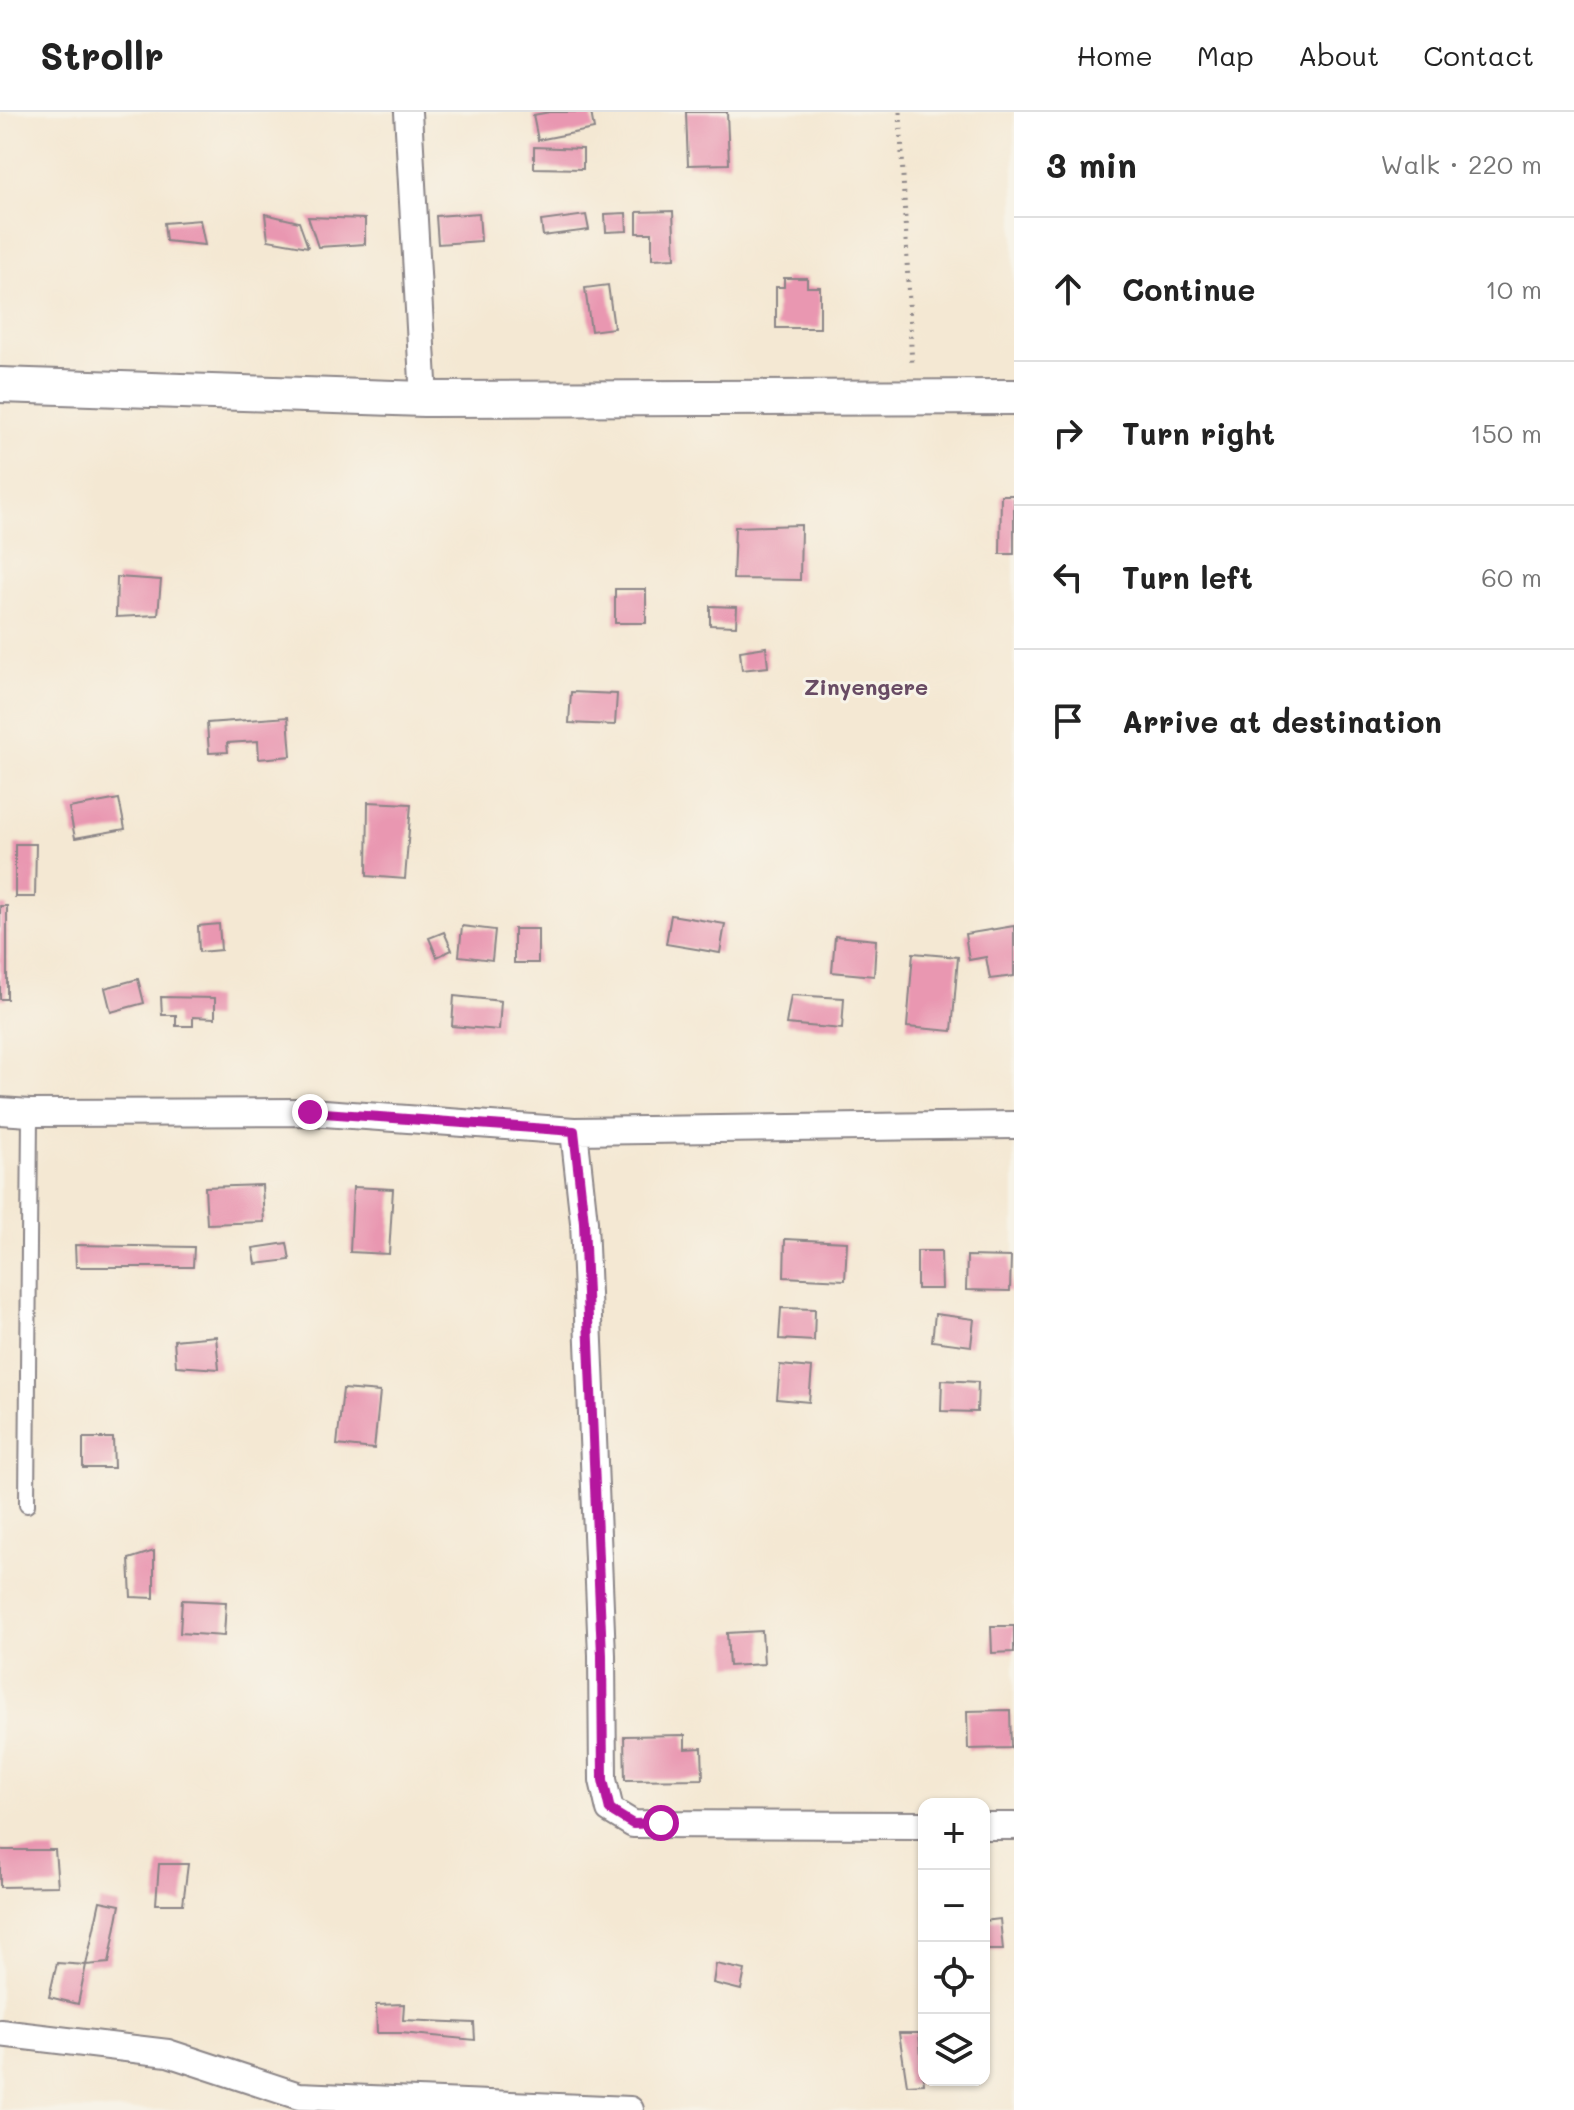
<!DOCTYPE html>
<meta charset="utf-8">
<style>
:root{--surface:#fff;--page:#f6f6f6;--text:#222;--muted:#767676;--line:#e0e0e0}
body{margin:0;font-family:Mali,sans-serif;background:var(--page);color:var(--text)}
.controls{position:absolute;right:24px;bottom:24px;display:grid;overflow:hidden;border-radius:16px;box-shadow:0 2px 6px #0004}
.controls button{width:72px;height:72px;display:grid;place-items:center;padding:0;border:0;border-bottom:2px solid var(--line);background:var(--surface);color:var(--text);font:40px sans-serif}
.stop{position:absolute;width:24px;height:24px;margin:-18px;border:6px solid #b5179e;border-radius:50%;background:#fff}
.stop.end{background:#b5179e;border-color:#fff;box-shadow:0 2px 8px #0008}
.list{margin:0;padding:0;list-style:none}
h2{display:flex;justify-content:space-between;align-items:center;height:104px;margin:0;padding:0 32px;font-size:34px}
h2 small{font-size:26px;font-weight:400;color:var(--muted)}
.list li{display:grid;grid-template-columns:52px 1fr auto;gap:24px;align-items:center;box-sizing:border-box;height:144px;padding:0 32px;border-top:2px solid var(--line)}
.list b{display:block;font-size:30px;white-space:nowrap}
.list em{font-size:26px;font-style:normal;color:var(--muted)}
.icon{flex:none;width:44px;height:44px;fill:none;stroke:currentColor;stroke-width:2;stroke-linecap:round;stroke-linejoin:round}
.map{position:relative;flex:none;width:1014px;height:1998px;overflow:hidden}
header{display:flex;align-items:center;gap:48px;box-sizing:border-box;height:112px;padding:0 40px;background:var(--surface);border-bottom:2px solid var(--line)}
header strong{font-size:38px}
nav{display:flex;gap:44px;margin-inline-start:auto;font-size:28px}
main{display:flex}
aside{flex:1;background:var(--surface)}
.map>svg:first-child{display:block}
</style>
<header>
<strong>Strollr</strong>
<nav><a>Home</a><a>Map</a><a>About</a><a>Contact</a></nav>
</header>
<main>
<div class="map">
<svg width="1014" height="1998" viewBox="0 0 1014 1998">
<rect width="100%" height="100%" fill="#f7f3e8"/>
<filter id="ink" filterUnits="userSpaceOnUse"><feTurbulence type="fractalNoise" baseFrequency=".0125" numOctaves="2"/><feDisplacementMap in="SourceGraphic" scale="16" xChannelSelector="R" yChannelSelector="G"/><feConvolveMatrix kernelMatrix="1 2 1 2 8 2 1 2 1" color-interpolation-filters="sRGB"/></filter>
<filter id="wash" filterUnits="userSpaceOnUse"><feTurbulence type="fractalNoise" baseFrequency=".006" numOctaves="4" result="noise"/><feDisplacementMap in="SourceGraphic" scale="32" xChannelSelector="R" yChannelSelector="G"/><feGaussianBlur stdDeviation="1.8" result="paint"/><feColorMatrix in="noise" values="0 0 0 0 0 0 0 0 0 0 0 0 0 0 0 0 0 1.4 0 .05"/><feComposite in="paint" operator="in"/></filter>
<g filter="url(#wash)">
<rect width="100%" height="100%" fill="#f4e8d3"/>
<g id="blocks">
<path fill="#e997b1" d="M550,0H591L594,17L538,28L533,3Z
M686,0H727L729,52L688,53Z
M534,35L583,37V57L534,56Z
M673,99L675,146L652,147V121H637V100Z
M479,101L481,129L438,132L436,104Z
M626,101L627,119L606,120L605,102Z
M265,102L299,110L308,135L268,128Z
M586,103L589,118L543,124L541,109Z
M308,105L365,107V132L318,135Z
M200,108L205,133L166,129L164,111Z
M784,166H807V175H820V216H776V175H784Z
M608,173L614,216L591,219L585,176Z
M1001,383H1014V442H1000Z
M801,413L800,468L733,467L735,415Z
M117,465L161,468L158,503L116,505Z
M615,477H646V511H615Z
M710,494L737,495L736,514L710,513Z
M766,535L768,555L742,558L740,539Z
M571,580L617,582L615,613L569,611Z
M288,605L291,644L259,647L258,629L227,631L228,640L209,641L207,611Z
M119,687L125,717L75,726L69,696Z
M368,690L411,692L405,767L367,764Z
M15,732H36L35,785H15Z
M0,794H7V887H0Z
M671,803L725,812L720,841L666,832Z
M219,812L221,838L199,840L198,814Z
M462,814L495,818L492,848L459,844Z
M1014,814V864L990,867L986,845L969,848L965,822Z
M514,817H538V851H514Z
M444,820L452,838L437,845L429,826Z
M835,824L876,828L874,864L832,860Z
M913,841L958,845L952,919L907,915Z
M138,867L144,891L111,900L105,876Z
M791,883L844,886L842,917L786,912Z
M454,884L501,889L499,918L452,914Z
M161,885L215,886V906L193,905V914H176V903H162Z
M262,1073L264,1110L207,1112L205,1075Z
M353,1075L393,1077L389,1142L350,1140Z
M785,1127L847,1130L845,1168L784,1165Z
M287,1131L290,1148L256,1152L253,1136Z
M75,1133L194,1135L193,1155H76Z
M917,1139H941L942,1177H917Z
M967,1144L1011,1145L1010,1179L966,1178Z
M781,1196L815,1197L814,1229L779,1227Z
M935,1202L974,1207L971,1234L932,1229Z
M216,1224L219,1257L176,1254L174,1228Z
M780,1253L812,1256L809,1290L777,1287Z
M942,1268L978,1270L977,1300L941,1299Z
M343,1277L380,1280L374,1337L337,1333Z
M83,1326H113L114,1356H83Z
M154,1439V1486L131,1485L129,1447Z
M182,1488L226,1490L224,1524L180,1521Z
M991,1514H1014V1540L992,1541Z
M762,1519L764,1552L729,1554L727,1521Z
M1010,1598L1011,1636L968,1637L967,1599Z
M685,1623V1637L702,1636L703,1667L625,1668L624,1624Z
M0,1738H55L58,1774L0,1775Z
M159,1752H188L183,1792H156Z
M100,1789L120,1793L109,1851L86,1853Z
M1000,1807L1003,1838H984V1809Z
M57,1851L86,1853L78,1892L49,1885Z
M716,1852L745,1858L741,1878L713,1871Z
M404,1892L403,1908L474,1911L475,1928L401,1921H377L376,1893Z
M899,1921H919L924,1972L907,1973Z"/>
</g>
</g>
<g filter="url(#ink)">
<use href="#blocks" fill-opacity="0" stroke="#8b8587" stroke-width="2"/>
<g fill="none" stroke-linecap="round" stroke-linejoin="round">
<defs>
<path id="service" d="M27,1393L30,1001"/>
<path id="minor" d="M408,0L424,287
M0,999L30,1001L310,1000L574,1019L1014,1013
M574,1019L584,1110L602,1543L603,1668L610,1698L633,1712L924,1713
M984,1714H1014
M0,1921L168,1941L299,1984L630,1998"/>
<path id="tertiary" d="M0,273L424,287L1014,285"/>
</defs>
<use href="#service" stroke="#8b8587" stroke-width="18"/>
<use href="#minor" stroke="#8b8587" stroke-width="30"/>
<use href="#tertiary" stroke="#8b8587" stroke-width="38"/>
<path stroke="#8b8587" stroke-width="5" stroke-dasharray="2 6" stroke-linecap="butt" d="M900,0L912,255"/>
<use href="#service" stroke="#fff" stroke-width="14"/>
<use href="#minor" stroke="#fff" stroke-width="26"/>
<use href="#tertiary" stroke="#fff" stroke-width="34"/>
</g>
</g>
<g fill="none" stroke-linecap="round" stroke-linejoin="round" filter="url(#ink)">
<path stroke="#b5179e" stroke-width="10" d="M310,1000L574,1019L584,1110L602,1543L603,1668L610,1698L633,1712L661,1711"/>
</g>
<g text-anchor="middle" dominant-baseline="central" stroke-width="6" stroke-linejoin="round" paint-order="stroke">
<g font-size="22" font-weight="bold" fill="#684b64" stroke="#f7f3e8">
<text x="866" y="574">Zinyengere</text>
</g>
</g>
</svg>
<div class="controls">
<button>+</button>
<button>−</button>
<button><svg class="icon" aria-label="locate" viewBox="0 0 24 24"><circle cx="12" cy="12" r="6"/><path d="M12 2v4M12 18v4M2 12h4M18 12h4"/></svg></button>
<button><svg class="icon" aria-label="layers" viewBox="0 0 24 24"><path d="M12 4l9 5-9 5-9-5zM3 14l9 5 9-5"/></svg></button>
</div>
<div class="stop" style="left:661px;top:1711px"></div>
<div class="stop end" style="left:310px;top:1000px"></div>
</div>
<aside>
<h2>3 min<small>Walk · 220 m</small></h2>
<ul class="list">
<li><svg class="icon" aria-label="ahead" viewBox="0 0 24 24"><path d="M12 20V5M6 11l6-6 6 6"/></svg><div><b>Continue</b></div><em>10 m</em></li>
<li><svg class="icon" aria-label="right" viewBox="0 0 24 24"><path d="M7 20v-9h11M14 6l5 5-5 5"/></svg><div><b>Turn right</b></div><em>150 m</em></li>
<li><svg class="icon" aria-label="left" viewBox="0 0 24 24"><path d="M17 20v-9H6M10 6l-5 5 5 5"/></svg><div><b>Turn left</b></div><em>60 m</em></li>
<li><svg class="icon" aria-label="arrive" viewBox="0 0 24 24"><path d="M6 21V4h12l-3 4 3 4H6"/></svg><div><b>Arrive at destination</b></div></li>
</ul>
</aside>
</main>
